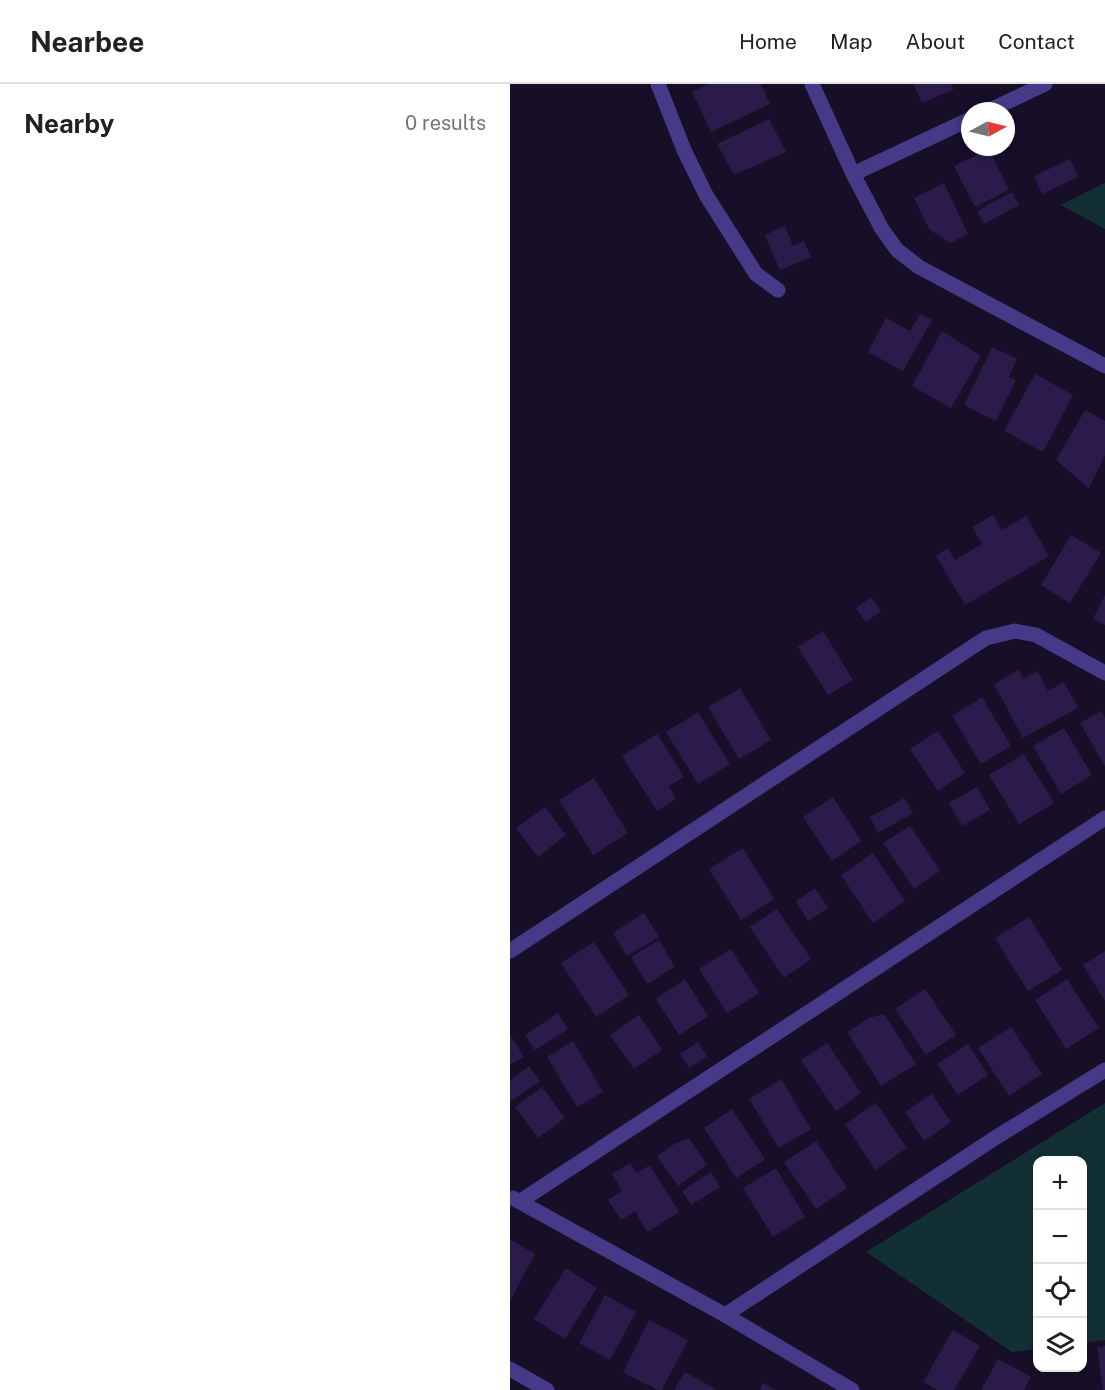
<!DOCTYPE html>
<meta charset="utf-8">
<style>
:root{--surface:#fff;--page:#f2f2f2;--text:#202124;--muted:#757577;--line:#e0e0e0}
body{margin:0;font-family:"Public Sans",sans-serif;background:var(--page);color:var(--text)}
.controls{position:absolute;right:18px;bottom:18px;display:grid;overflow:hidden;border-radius:12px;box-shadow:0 3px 9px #0003}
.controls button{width:54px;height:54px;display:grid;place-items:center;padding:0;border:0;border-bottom:2px solid var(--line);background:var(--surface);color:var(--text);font:30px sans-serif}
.compass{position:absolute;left:451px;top:18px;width:54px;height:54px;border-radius:50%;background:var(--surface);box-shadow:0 3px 9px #0003;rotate:83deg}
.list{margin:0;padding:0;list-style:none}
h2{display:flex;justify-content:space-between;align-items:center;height:78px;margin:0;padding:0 24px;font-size:26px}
h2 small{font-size:20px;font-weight:400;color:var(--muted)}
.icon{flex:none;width:33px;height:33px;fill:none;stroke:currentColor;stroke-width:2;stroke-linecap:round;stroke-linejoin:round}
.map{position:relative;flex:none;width:595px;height:1306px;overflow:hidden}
header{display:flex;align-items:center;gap:36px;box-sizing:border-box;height:84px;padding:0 30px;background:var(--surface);border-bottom:2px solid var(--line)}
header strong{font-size:28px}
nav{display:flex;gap:33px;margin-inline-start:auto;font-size:21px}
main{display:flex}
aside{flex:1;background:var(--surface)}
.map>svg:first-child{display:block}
</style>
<header>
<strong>Nearbee</strong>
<nav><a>Home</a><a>Map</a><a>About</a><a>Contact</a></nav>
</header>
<main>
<aside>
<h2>Nearby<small>0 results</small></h2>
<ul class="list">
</ul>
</aside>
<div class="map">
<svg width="595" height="1306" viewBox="0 0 595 1306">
<rect width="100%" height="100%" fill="#170f28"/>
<path fill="#123033" d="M595,99V145L551,121Z
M595,1019V1256L573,1259L572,1076H528L527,1265L502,1268L356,1168Z"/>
<path fill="#2a1b4a" d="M198,0H251L260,20L201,48L182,8Z
M403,0H441L444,5L412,19Z
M259,35L276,68L224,91L207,60Z
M479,65L499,106L465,123L444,82Z
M560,75L568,93L532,110L524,92Z
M434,99L458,150L440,159L419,145L404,114Z
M502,108L509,121L474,140L467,127Z
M275,142L283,162L294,157L301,173L270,186L255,151Z
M410,230L422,236L393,287L358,268L376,234L400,247Z
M432,247L471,272L441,324L402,302Z
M482,263L507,275L499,293L506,296L486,337L454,321Z
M525,290L563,311L533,368L494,347Z
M575,326L595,337V371L579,404L546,376Z
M483,431L492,446L516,432L539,472L455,521L426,472L438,464L445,476L472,460L462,443Z
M561,451L591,469L560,519L531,501Z
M595,511V541L583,535Z
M361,513L371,527L356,538L346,524Z
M313,547L343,596L318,611L288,563Z
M509,586L514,595L527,587L538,607L554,598L568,624L513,654L484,600Z
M230,604L261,656L229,675L198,623Z
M472,613L501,662L471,680L442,632Z
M591,627L595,634V682L570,639Z
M188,628L220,680L188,700L156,648Z
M554,644L582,691L551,710L523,662Z
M428,647L455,689L428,707L400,665Z
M147,650L174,693L159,702L166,715L147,727L112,672Z
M514,670L544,719L509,740L479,691Z
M84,694L118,749L83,771L49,716Z
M467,703L480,726L452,742L439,719Z
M323,713L351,757L322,777L293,733Z
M394,714L403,729L368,749L360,733Z
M35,723L56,751L28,773L6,744Z
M400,742L430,787L404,805L373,759Z
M233,764L264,815L231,836L199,785Z
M363,769L395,817L363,839L331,791Z
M305,804L318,824L298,837L286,817Z
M267,825L301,875L274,894L240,843Z
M134,829L149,853L117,872L103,849Z
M519,833L552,886L518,907L485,854Z
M149,856L165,883L137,900L121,873Z
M84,858L119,911L86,933L51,879Z
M221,865L249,909L217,929L189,885Z
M595,867V917L573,881Z
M175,895L198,932L169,951L146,915Z
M557,895L589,944L556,965L525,916Z
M415,905L446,951L416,971L385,925Z
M48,929L58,945L25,966L15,951Z
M374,930L406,980L371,1002L337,948L359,934Z
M129,931L152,966L124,985L100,951Z
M501,943L532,990L499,1012L468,964Z
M0,951L14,973L0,981Z
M63,957L93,1008L67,1023L37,973Z
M188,958L197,972L179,984L170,970Z
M317,959L351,1009L326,1027L291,976Z
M458,960L478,991L448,1011L427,980Z
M19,982L30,997L0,1018V996Z
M271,995L301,1045L269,1064L239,1015Z
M32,1003L55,1034L28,1054L5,1023Z
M422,1010L441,1038L414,1057L395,1028Z
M366,1019L397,1064L365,1086L335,1040Z
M222,1025L255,1075L226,1094L194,1044Z
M179,1054L197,1081L168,1102L147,1072L166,1059Z
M306,1057L337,1104L306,1125L274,1078Z
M120,1079L127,1089L140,1081L169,1128L137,1148L125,1127L111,1136L98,1116L112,1107L102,1090Z
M266,1084L295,1133L263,1153L233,1104Z
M201,1088L210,1103L181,1121L172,1107Z
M0,1155L25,1170L0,1217Z
M56,1184L87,1204L55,1255L24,1235Z
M95,1211L126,1228L100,1276L69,1259Z
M139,1236L178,1256L152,1306H148L113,1289Z
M443,1246L470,1262L444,1306H427L413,1298Z
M595,1262V1306H593L587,1263Z
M488,1275L521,1293L514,1306H471Z
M175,1288L207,1306H164Z
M253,1299L266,1306H250Z"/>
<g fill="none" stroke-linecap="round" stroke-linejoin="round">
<path stroke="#463a88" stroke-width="15" d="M148,0L174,66L196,111L246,190L268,206
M302,0L343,90L372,145L387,166L409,183L595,282
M478,27L535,0
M343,90L460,35
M0,867L476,554L505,547L526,551L595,589
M3,1114L215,1231L342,1306
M9,1118L595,734
M215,1231L485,1054L595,986
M0,1285L37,1306"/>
</g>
</svg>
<div class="controls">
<button>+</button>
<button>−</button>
<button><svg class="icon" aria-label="locate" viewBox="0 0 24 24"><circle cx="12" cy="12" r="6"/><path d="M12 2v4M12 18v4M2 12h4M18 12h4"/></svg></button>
<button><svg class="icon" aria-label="layers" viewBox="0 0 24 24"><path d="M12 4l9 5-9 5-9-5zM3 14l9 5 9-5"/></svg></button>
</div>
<svg class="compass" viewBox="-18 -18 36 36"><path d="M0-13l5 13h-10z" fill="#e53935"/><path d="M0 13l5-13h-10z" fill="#757577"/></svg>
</div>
</main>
